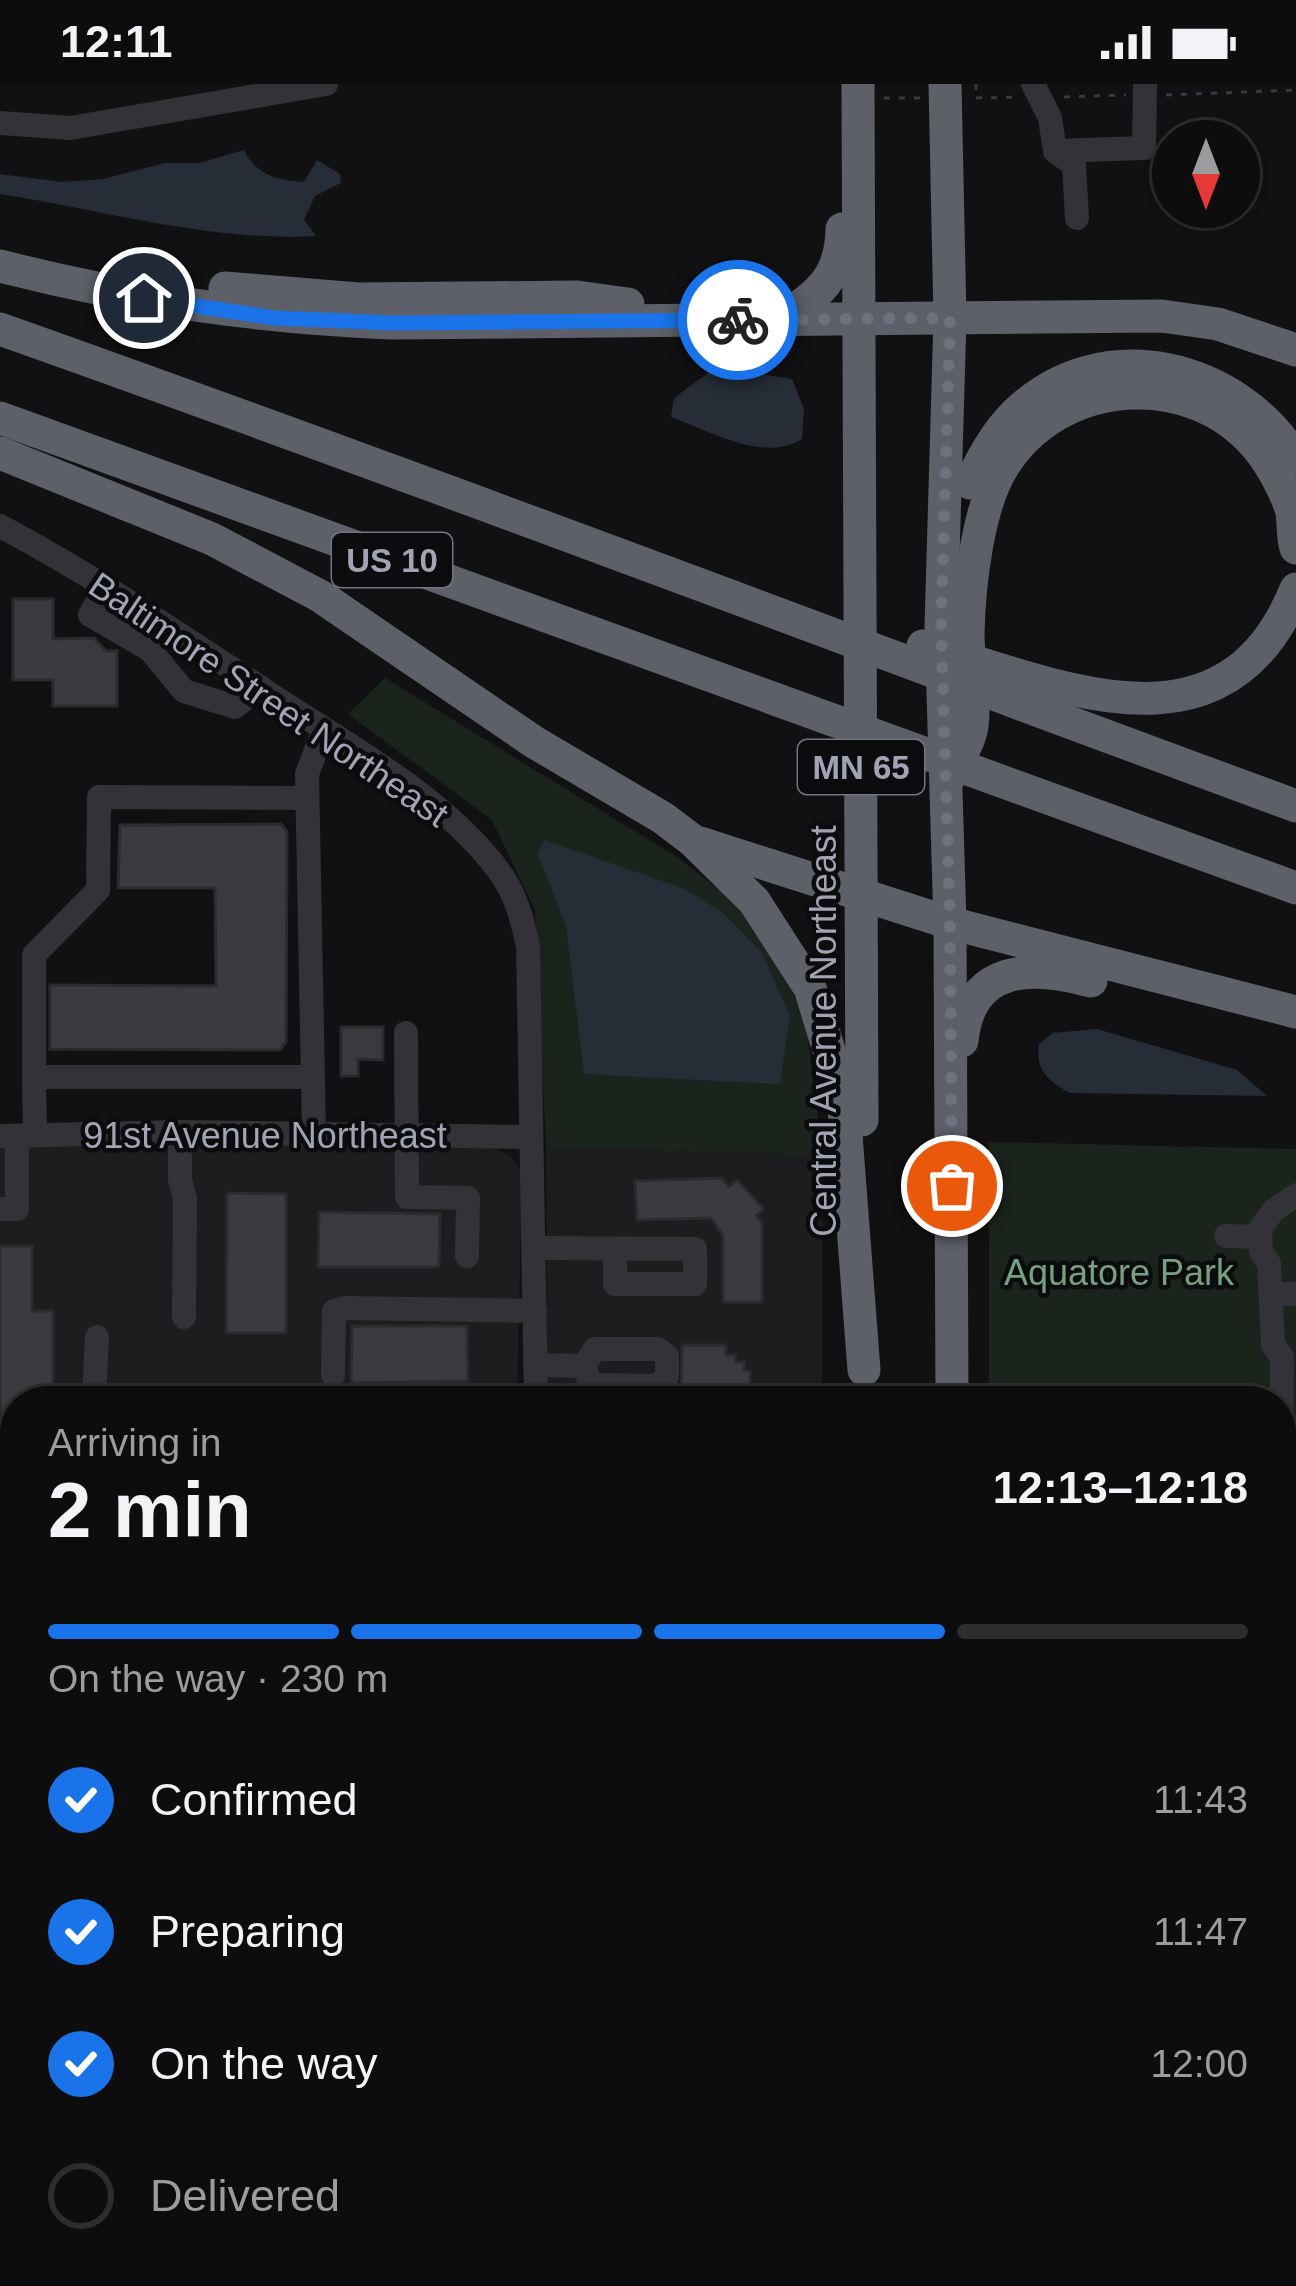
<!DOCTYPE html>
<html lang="en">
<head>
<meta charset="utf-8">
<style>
  body { margin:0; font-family:Arial,sans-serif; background:#161617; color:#f1f3f6; height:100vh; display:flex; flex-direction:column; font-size:45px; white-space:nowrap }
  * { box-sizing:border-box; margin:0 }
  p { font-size:39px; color:#9a9c9e }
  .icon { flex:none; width:66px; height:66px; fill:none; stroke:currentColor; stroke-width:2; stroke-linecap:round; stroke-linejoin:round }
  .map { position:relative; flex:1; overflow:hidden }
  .panel { position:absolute; left:0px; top:1302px; width:1296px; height:900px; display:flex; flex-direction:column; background:#0d0d0e; border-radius:48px 48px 0 0; box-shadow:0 3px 9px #0004,0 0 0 3px #2d2d2e }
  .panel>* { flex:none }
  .needle { width:78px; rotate:180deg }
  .fabs { position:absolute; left:1152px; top:36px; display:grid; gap:24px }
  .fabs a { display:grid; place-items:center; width:108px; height:108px; border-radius:50%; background:#0d0d0e; box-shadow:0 3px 9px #0004,0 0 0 3px #2d2d2e; font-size:60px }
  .pin { position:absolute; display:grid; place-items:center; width:102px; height:102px; color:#fff; margin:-51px; border:6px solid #fff; border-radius:50%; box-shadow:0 3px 12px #0007 }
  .courier { position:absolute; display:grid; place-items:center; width:120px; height:120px; margin:-60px; border:9px solid #1a73e8; border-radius:50%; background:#fff; color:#222; box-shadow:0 3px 15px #0007 }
  .headline em { font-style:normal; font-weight:700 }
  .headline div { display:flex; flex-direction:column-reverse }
  .headline { display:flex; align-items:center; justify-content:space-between; height:204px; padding:0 48px }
  h1 { font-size:78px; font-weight:700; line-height:90px }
  .bar { display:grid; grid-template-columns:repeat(4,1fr); gap:18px 12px; align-content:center; height:144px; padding:0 48px }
  .bar i { height:15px; border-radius:9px; background:#2d2d2e }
  .bar .active { background:#1a73e8 }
  .bar p { grid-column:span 4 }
  ol { padding:0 48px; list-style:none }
  li { display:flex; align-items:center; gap:36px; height:132px }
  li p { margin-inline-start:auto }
  li .icon { padding:12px; border-radius:50%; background:#1a73e8; color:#fff; stroke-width:4 }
  li:last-child { color:#9a9c9e }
  li i { width:66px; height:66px; border:6px solid #2d2d2e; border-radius:50% }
  .status { display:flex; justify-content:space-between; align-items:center; height:84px; padding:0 60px; background:#0d0d0e; direction:ltr }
  .status svg { height:33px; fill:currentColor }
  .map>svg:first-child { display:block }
  .built { fill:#1d1d20 }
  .green { fill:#1b231d }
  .water { fill:#262d37 }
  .building { fill:#3a3b40; stroke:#2b2b2f; stroke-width:3 }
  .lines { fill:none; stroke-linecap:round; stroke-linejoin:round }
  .path { stroke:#38393f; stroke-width:3; stroke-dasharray:6 9; stroke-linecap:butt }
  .minor { stroke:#323238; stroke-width:24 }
  .highway { stroke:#5d5f69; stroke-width:33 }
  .done { stroke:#6f717c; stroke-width:12; stroke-dasharray:0 21.6 }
  .route { stroke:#1a73e8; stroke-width:15 }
  .labels { text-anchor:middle; stroke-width:9; stroke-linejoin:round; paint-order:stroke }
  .shield { fill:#0c0c0e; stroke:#747682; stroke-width:3 }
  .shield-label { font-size:33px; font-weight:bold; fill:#a1a4b4 }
  .street-label { font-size:36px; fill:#a1a4b4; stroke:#0c0c0e }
  .park-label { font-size:36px; fill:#76a17f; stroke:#0c0c0e }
</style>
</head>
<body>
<div class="status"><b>12:11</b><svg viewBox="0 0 49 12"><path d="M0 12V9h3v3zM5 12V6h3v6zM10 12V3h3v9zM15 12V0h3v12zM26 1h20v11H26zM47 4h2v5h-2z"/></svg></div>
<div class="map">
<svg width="1296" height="2202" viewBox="0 0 1296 2202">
  <rect width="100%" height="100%" fill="#111113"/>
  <g class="built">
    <polygon points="0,1052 489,1062 509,1071 522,1087 517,1317 15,1317 15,2124 0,2124"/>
    <polygon points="546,1063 823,1072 822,1317 547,1317"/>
  </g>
  <g class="green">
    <polygon points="385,594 677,773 739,821 782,883 806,940 823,1072 546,1063 535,826 492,736 348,630"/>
    <polygon points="989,1058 1296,1065 1296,1996 1281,1997 1281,1317 989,1317"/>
  </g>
  <g class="water">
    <path d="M244,66C257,92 278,96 304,98L317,76L340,90L341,99L315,112L304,136L316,152C210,158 104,126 0,110V90L62,98L103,95L165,79H199Z"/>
    <path d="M716,283L792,295L804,325L802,355C764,379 710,347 671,333L674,314Z"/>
    <polygon points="544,756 682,804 722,828 762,869 790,932 780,1000 584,990 566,842 538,770"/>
    <path d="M1097,945L1237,986L1267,1012L1070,1009C1048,997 1035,986 1039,960L1053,949Z"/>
  </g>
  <g class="building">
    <polygon points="13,515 53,515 53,555 94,554 106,567 117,567 117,622 53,622 53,596 13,596"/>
    <polygon points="281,740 287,748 286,958 280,966 50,965 50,901 216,902 215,804 118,804 120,741"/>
    <polygon points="341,943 383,943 383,976 358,975 358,992 341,992"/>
    <polygon points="721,1094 729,1103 737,1096 764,1125 756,1132 762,1139 762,1218 723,1218 723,1152 711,1134 637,1136 635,1097"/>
    <polygon points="227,1109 286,1110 286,1249 226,1249"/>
    <polygon points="319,1128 440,1130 439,1183 318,1183"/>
    <polygon points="0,1162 32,1162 32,1227 53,1227 53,1317 15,1317 15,1336 0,1336"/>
    <polygon points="352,1242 467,1242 468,1297 351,1299"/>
    <polygon points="682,1261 726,1261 726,1271 735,1271 735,1278 744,1278 744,1287 750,1287 750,1309 740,1309 730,1317 681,1317"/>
    <rect x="0" y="1384" width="15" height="39"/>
    <rect x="0" y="1519" width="15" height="189"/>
    <rect x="0" y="1745" width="15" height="73"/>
    <rect x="582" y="2187" width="182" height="15"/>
    <rect x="1054" y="2187" width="54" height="15"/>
  </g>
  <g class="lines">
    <g class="path">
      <polyline points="976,0 976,11"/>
      <polyline points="1166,11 1296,6"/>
      <polyline points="1064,13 1126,11"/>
      <polyline points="884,14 922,14"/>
      <polyline points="976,14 1018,13"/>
    </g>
    <g class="minor">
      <polyline points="1033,0 1050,34 1055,67 1074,81 1077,134"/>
      <polyline points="0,39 70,44 326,0"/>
      <polyline points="1055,67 1144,64 1145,0"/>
      <path d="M0,442C95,492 183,553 273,612C348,661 445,714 498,786C516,810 522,834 528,862L536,1317"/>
      <polyline points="105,503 90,531 150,566 156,552"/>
      <polyline points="150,566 184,607 235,623 260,603"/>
      <polyline points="406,949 407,1113 468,1114 467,1172"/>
      <polyline points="34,993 34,871 98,806 99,713 307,714"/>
      <polyline points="180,1048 180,1096 185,1114 184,1233"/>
      <polyline points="314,1050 307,690 324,645"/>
      <polyline points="35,1051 34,993 312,993"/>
      <polyline points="0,1052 180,1048 530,1053"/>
      <polyline points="0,1125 17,1125 17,1053"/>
      <polyline points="1226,1152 1260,1153"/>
      <polyline points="535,1164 695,1165 695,1200 615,1200 615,1165"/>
      <polyline points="1271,1210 1296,1210"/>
      <polyline points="535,1281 584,1282 595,1265 658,1265 667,1272 667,1292 658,1302 591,1301 584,1282"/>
      <polyline points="333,1291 334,1227 345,1224 535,1227"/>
      <polyline points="94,1317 97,1253"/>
      <polyline points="0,1353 15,1353"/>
      <polyline points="1281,1380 1282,1273 1273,1261 1269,1179 1261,1168 1260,1145 1273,1127 1296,1111"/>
      <polyline points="0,1439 15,1444"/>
      <polyline points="1281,1472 1296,1522"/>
      <polyline points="0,1725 15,1725"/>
      <polyline points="0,1875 15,1875"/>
      <polyline points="1281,1988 1296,1988"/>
      <polyline points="1281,2102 1296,2102"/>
      <polyline points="0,2145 15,2145"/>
      <polyline points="41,2187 41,2202"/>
      <polyline points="532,2187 532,2202"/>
      <polyline points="782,2187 782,2202"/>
      <polyline points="81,2202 81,2187"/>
      <polyline points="1148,2202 1148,2187"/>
      <polyline points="1272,2202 1272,2187"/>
    </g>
    <g class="highway">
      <polyline points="858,0 862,1036"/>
      <polyline points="945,0 950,234 941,542 950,839 952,1317"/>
      <path d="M0,182C133,216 255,233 392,239L1162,232L1218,240L1296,266"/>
      <polyline points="225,204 358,215 577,213 628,220"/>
      <path d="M781,235C819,210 841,194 842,145"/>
      <path d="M0,245C434,399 864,563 1296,722"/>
      <polyline points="0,334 1296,804"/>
      <polyline points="0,369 212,455 320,512 534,658 663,734 692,756 754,817 810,904 843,1012 864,1286"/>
      <path d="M970,399C983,373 995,350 1016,329C1102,246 1238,280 1296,376"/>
      <path d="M923,562C1058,600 1224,682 1296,505"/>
      <path d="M950,692C957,677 970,658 972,642C976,612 968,580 968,550C969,501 978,421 1004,381C1060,293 1191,284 1257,363C1271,380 1286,407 1292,428C1294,440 1292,452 1296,464"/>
      <polyline points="700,759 950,839 1296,928"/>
      <path d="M962,957C970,880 1031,881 1091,897"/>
      <polyline points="866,2202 866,2187"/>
      <polyline points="950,2202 950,2187"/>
    </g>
  </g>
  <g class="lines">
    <polyline class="done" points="738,236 950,234 941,542 950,839 952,1102"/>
    <polyline class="route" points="144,214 275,234 392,239 738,236"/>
  </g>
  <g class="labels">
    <g class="shield">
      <rect x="332" y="449" width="120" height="54" rx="9"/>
      <rect x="798" y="656" width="126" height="54" rx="9"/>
    </g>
    <g class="shield-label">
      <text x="392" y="488">US 10</text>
      <text x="861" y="695">MN 65</text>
    </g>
    <g class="street-label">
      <text transform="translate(269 615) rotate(34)" y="13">Baltimore Street Northeast</text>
      <text transform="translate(823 947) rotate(-90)" y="13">Central Avenue Northeast</text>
      <text x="265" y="1064">91st Avenue Northeast</text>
    </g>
    <g class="park-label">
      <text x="1119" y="1201">Aquatore Park</text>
    </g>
  </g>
</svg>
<div class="fabs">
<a><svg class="needle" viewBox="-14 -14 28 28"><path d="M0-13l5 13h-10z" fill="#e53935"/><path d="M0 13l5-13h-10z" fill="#9a9c9e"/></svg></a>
</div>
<div class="pin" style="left:952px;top:1102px;background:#ea580c"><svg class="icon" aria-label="bag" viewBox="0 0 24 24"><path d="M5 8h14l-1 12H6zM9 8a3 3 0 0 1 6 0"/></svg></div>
<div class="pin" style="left:144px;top:214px;background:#1f2937"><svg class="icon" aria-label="home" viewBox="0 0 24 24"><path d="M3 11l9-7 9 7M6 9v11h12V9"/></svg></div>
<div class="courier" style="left:738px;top:236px"><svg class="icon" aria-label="bike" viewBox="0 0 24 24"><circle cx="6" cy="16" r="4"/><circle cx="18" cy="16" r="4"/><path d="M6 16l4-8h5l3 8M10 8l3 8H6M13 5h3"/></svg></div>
<section class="panel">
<div class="headline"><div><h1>2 min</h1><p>Arriving in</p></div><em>12:13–12:18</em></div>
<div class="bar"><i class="active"></i><i class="active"></i><i class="active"></i><i></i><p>On the way · 230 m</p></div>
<ol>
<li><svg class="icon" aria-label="check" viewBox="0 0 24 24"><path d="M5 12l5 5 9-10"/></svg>Confirmed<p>11:43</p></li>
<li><svg class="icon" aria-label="check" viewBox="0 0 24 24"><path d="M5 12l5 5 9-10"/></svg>Preparing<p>11:47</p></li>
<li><svg class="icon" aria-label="check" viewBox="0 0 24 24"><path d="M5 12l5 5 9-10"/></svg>On the way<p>12:00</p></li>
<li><i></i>Delivered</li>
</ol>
</section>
</div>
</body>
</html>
